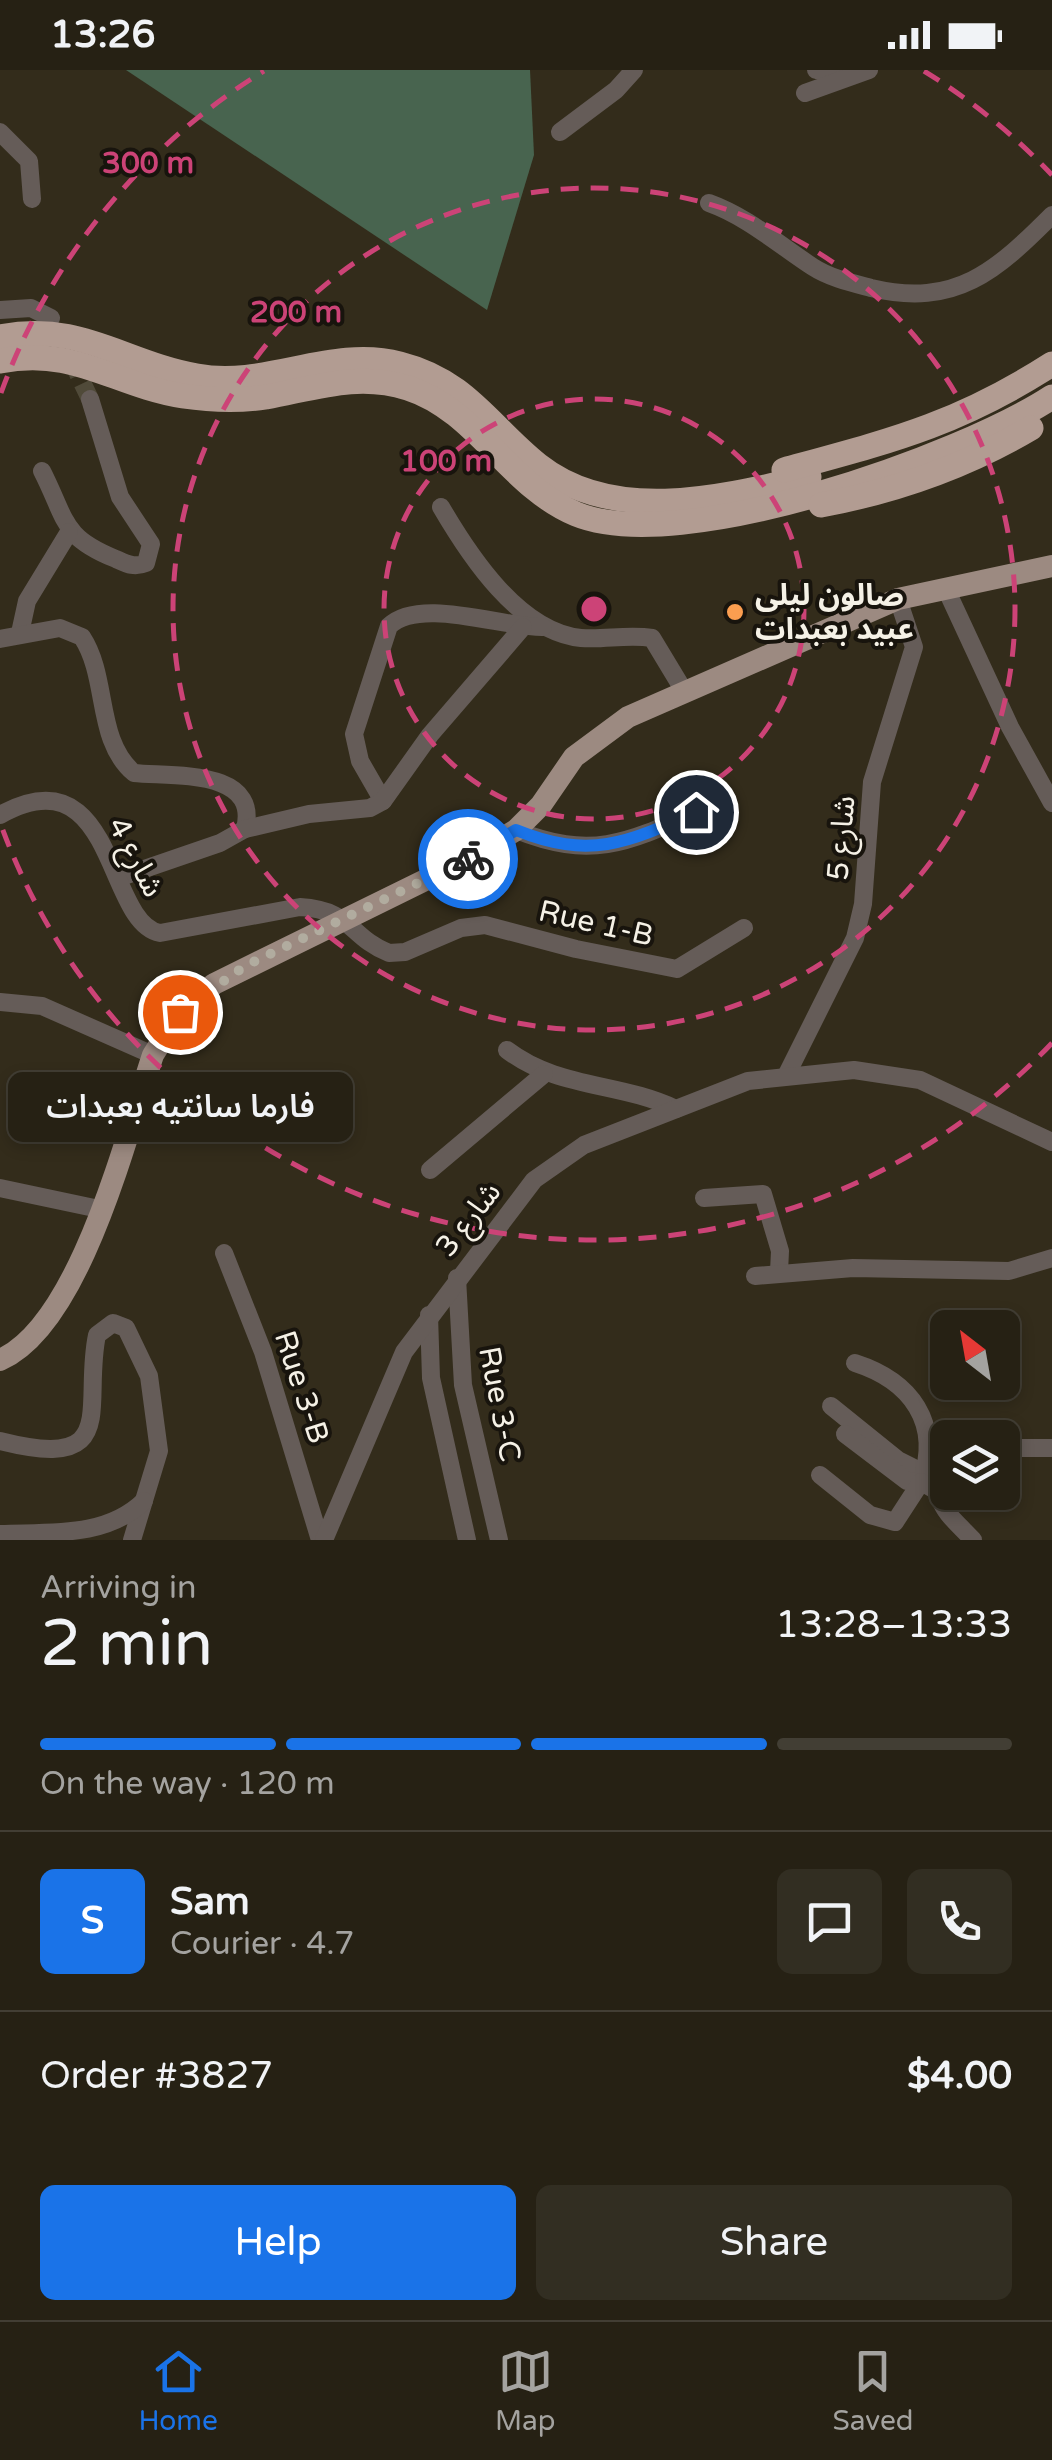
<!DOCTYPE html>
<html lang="en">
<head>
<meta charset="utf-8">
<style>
  body { margin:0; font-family:"Varela Round","Noto Sans Arabic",sans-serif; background:#322e22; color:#f1f3f6; height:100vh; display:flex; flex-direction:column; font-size:38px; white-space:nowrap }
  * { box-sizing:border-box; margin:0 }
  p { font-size:32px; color:#a4a3a0 }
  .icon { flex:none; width:55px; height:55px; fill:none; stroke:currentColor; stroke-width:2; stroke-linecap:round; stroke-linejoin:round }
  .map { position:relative; height:1470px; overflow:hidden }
  .side { display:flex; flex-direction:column; background:#262114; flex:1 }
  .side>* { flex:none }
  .needle { width:65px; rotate:329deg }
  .buttons { position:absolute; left:930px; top:1240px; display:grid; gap:20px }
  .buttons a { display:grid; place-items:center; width:90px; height:90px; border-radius:15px; background:#262114; box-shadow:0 5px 15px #0003,0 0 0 2px #423e34; font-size:50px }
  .pin { position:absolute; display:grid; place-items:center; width:85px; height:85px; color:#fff; margin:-42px; border:5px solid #fff; border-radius:50%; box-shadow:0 2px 10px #0007 }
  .courier { position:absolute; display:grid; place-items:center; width:100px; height:100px; margin:-50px; border:8px solid #1a73e8; border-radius:50%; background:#fff; color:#222; box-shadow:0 2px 12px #0007 }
  .bubble { position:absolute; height:70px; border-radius:15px; background:#262114; box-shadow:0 5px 15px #0003,0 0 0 2px #423e34; font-size:32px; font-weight:600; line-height:70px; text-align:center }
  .overview em { font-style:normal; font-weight:600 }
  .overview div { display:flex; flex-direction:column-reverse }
  .overview { display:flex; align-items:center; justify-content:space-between; height:170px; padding:0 40px }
  h1 { font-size:65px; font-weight:600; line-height:75px }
  .bar { display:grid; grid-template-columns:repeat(4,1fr); gap:15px 10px; align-content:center; height:120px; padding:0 40px }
  .bar i { height:12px; border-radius:8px; background:#423e34 }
  .bar .current { background:#1a73e8 }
  .bar p { grid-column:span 4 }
  .line { display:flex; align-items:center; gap:25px; padding:0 40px; border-top:2px solid #423e34 }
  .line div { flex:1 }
  .round { display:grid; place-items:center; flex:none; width:105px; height:105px; border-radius:15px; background:#322e22 }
  .button { display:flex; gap:20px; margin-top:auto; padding:20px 40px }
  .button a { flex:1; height:115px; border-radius:15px; background:#1a73e8; color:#fff; font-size:40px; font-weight:600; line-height:115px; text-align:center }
  .button a+a { background:#322e22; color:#f1f3f6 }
  .status { display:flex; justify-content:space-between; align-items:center; height:70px; padding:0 50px; background:#262114; direction:ltr }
  .status svg { height:28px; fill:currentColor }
  .tab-bar { display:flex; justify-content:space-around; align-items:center; height:140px; border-top:2px solid #423e34; background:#262114; font-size:28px; color:#a4a3a0 }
  .tab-bar a { display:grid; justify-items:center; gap:5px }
  .tab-bar .current { color:#1a73e8 }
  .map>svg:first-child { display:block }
  .forest { fill:#48644f }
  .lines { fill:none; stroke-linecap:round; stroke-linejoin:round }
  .minor-tunnel { stroke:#504a39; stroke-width:18; stroke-dasharray:18 9; stroke-linecap:butt }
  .minor { stroke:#655c58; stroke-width:18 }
  .major { stroke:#9c8a81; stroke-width:22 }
  .highway { stroke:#b29c92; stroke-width:25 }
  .done { stroke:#b1ac9f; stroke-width:10; stroke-dasharray:0 18 }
  .route { stroke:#1a73e8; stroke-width:12 }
  .ring { fill:none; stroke:#cc4377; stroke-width:5; stroke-dasharray:18 12 }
  .poi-dot { fill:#fb9e50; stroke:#18140d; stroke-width:4 }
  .labels { text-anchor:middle; stroke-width:8; stroke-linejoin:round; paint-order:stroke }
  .poi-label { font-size:30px; font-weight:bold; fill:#f5f1e6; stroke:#18140d; text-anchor:start }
  .street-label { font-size:30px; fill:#f5f1e6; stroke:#18140d }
  .centre { fill:#cc4377; stroke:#18140d; stroke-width:5 }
  .ring-label { font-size:30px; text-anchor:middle; font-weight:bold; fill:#cc4377; stroke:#18140d; stroke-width:8; stroke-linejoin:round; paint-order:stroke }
</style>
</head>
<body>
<div class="status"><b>13:26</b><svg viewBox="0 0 49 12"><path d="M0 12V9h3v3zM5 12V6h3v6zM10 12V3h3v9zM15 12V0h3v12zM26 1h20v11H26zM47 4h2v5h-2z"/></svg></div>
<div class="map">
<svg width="1052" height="1470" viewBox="0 0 1052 1470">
  <rect width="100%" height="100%" fill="#332c1b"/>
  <polygon class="forest" points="126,0 530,0 534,85 487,240"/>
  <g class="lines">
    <polyline class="minor-tunnel" points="71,289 90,329"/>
    <g class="minor">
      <polyline points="816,0 855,2"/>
      <polyline points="805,23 869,0"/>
      <polyline points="0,62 29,91 32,129"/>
      <polyline points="560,62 616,20 634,0"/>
      <path d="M709,133C748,147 779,175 813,197C830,208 852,213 871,218C956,238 996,201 1052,145"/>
      <polyline points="0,240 31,238 51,248"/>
      <path d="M42,401C67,450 61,467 116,489C127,494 134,498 146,493L151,474L120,427L90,329"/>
      <path d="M441,437C469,485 519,562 581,568C604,570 628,564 652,568L684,621"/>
      <polyline points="946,519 1010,657 1052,733"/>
      <polyline points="20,563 27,531 69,462"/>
      <path d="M0,569L60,558L82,567C109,608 95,670 134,703C171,707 260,698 245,759L220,773L121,807"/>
      <path d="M383,731L360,691L354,664L389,556C420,526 504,558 543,557"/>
      <path d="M0,745C116,681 105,853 160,863L300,837C352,840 349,867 389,883L405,882L461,858L485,855L576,879L677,899L744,858"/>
      <polyline points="245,759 309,744 370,738 383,731 430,665 523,557"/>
      <path d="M516,760C591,790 627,773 696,742"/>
      <polyline points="0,932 42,936 153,985"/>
      <path d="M507,980C558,1019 620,1012 676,1039"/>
      <polyline points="787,1004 855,868 863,834 872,712 914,577 898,529"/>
      <polyline points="430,1100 544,1004"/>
      <polyline points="0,1118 99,1139"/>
      <polyline points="704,1128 763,1124 780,1181 779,1202"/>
      <polyline points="224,1183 263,1282 320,1470"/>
      <polyline points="755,1206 853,1198 1009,1201 1052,1188"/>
      <polyline points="457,1208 463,1315 499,1470"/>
      <polyline points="429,1245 431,1308 467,1470"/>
      <polyline points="831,1336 898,1390 924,1403"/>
      <path d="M845,1364L907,1411L921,1412C942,1353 911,1311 855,1293"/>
      <path d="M0,1371C122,1402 82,1337 97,1265L113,1253L126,1258L149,1306L159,1381L132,1470"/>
      <polyline points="1002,1378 1052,1378"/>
      <path d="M948,1390C928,1433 945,1440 973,1470"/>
      <polyline points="820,1405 870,1445 895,1452 921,1412 937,1421"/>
      <path d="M0,1464C50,1462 106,1468 144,1431"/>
      <polyline points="324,1470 404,1282 534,1110 584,1075 748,1011 854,1000 920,1010 1052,1072"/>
    </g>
    <path class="major" d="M0,1290C80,1255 126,1066 153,985L180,942L214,914L468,789L516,760L541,735L574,687L628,647L898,529L1052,496"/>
    <g class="highway">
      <path d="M0,267C80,251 123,293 197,306C266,319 331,276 400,294C467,311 489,356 538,395C614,455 723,427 809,407"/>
      <path d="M0,291C74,276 114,315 183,326C211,330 238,331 266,327C315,318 358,302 408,318C477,340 509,416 576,444C680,487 960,387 1052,327"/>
      <path d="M784,400C890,371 957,355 1052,294"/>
      <path d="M821,435C896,421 965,397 1031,358"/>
    </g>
  </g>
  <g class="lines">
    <polyline class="done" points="180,942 245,896 468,789"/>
    <path class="route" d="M468,789L516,760C590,790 627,773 696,742"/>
  </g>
  <g class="ring">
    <circle cx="594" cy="539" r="210"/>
    <circle cx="594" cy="539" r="421"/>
    <path d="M1052 973A631 631 0 0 1 1 755M1 323A631 631 0 0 1 264 1M924 1A631 631 0 0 1 1052 105"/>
  </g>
  <circle class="poi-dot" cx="735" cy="542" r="10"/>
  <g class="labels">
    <g class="poi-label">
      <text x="755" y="535">صالون ليلى<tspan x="755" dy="34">عبيد بعبدات</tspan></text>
    </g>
    <g class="street-label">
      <text transform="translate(841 768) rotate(-85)" y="10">شارع 5</text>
      <text transform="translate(136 787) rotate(62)" y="10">شارع 4</text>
      <text transform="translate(596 853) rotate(13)" y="10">Rue 1-B</text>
      <text transform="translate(468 1149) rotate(-52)" y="10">شارع 3</text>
      <text transform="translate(302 1317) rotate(72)" y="10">Rue 3-B</text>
      <text transform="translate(500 1334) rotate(79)" y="10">Rue 3-C</text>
    </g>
  </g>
  <circle cx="594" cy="539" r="15" class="centre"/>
  <g class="ring-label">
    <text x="148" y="103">300 m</text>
    <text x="296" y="252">200 m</text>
    <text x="446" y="401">100 m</text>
  </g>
</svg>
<div class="buttons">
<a><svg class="needle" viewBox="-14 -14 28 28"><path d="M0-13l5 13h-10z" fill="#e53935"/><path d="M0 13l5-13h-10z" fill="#a4a3a0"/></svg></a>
<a><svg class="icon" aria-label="layers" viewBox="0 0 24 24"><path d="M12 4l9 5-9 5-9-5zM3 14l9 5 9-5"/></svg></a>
</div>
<div class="pin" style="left:180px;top:942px;background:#ea580c"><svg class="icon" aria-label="bag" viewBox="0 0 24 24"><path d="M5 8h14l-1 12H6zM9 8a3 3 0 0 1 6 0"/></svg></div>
<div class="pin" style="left:696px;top:742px;background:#1f2937"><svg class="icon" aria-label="home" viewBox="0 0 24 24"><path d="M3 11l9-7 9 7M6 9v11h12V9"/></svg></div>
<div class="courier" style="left:468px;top:789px"><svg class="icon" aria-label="bike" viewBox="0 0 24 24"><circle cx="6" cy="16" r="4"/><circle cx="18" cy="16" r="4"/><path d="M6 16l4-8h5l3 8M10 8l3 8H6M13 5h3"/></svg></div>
<div class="bubble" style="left:8px;top:1002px;width:345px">فارما سانتيه بعبدات</div>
</div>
<section class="side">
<div class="overview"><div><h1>2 min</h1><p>Arriving in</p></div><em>13:28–13:33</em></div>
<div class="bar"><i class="current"></i><i class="current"></i><i class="current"></i><i></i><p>On the way · 120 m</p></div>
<div class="line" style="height:180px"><b class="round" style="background:#1a73e8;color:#fff">S</b><div><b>Sam</b><p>Courier · 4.7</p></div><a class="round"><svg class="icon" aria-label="chat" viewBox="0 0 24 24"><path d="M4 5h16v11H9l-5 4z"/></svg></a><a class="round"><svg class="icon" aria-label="phone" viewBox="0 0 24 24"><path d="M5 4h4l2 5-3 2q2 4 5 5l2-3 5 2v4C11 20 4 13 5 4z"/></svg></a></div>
<div class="line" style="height:130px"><div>Order #3827</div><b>$4.00</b></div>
<div class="button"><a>Help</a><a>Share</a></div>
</section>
<nav class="tab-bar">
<a class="current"><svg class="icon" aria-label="home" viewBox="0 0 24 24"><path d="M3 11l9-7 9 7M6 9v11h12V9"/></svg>Home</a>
<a><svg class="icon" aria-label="map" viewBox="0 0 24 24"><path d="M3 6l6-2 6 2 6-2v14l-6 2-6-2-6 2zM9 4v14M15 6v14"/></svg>Map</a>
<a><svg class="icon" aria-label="saved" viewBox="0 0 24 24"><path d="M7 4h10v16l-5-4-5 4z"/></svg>Saved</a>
</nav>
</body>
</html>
